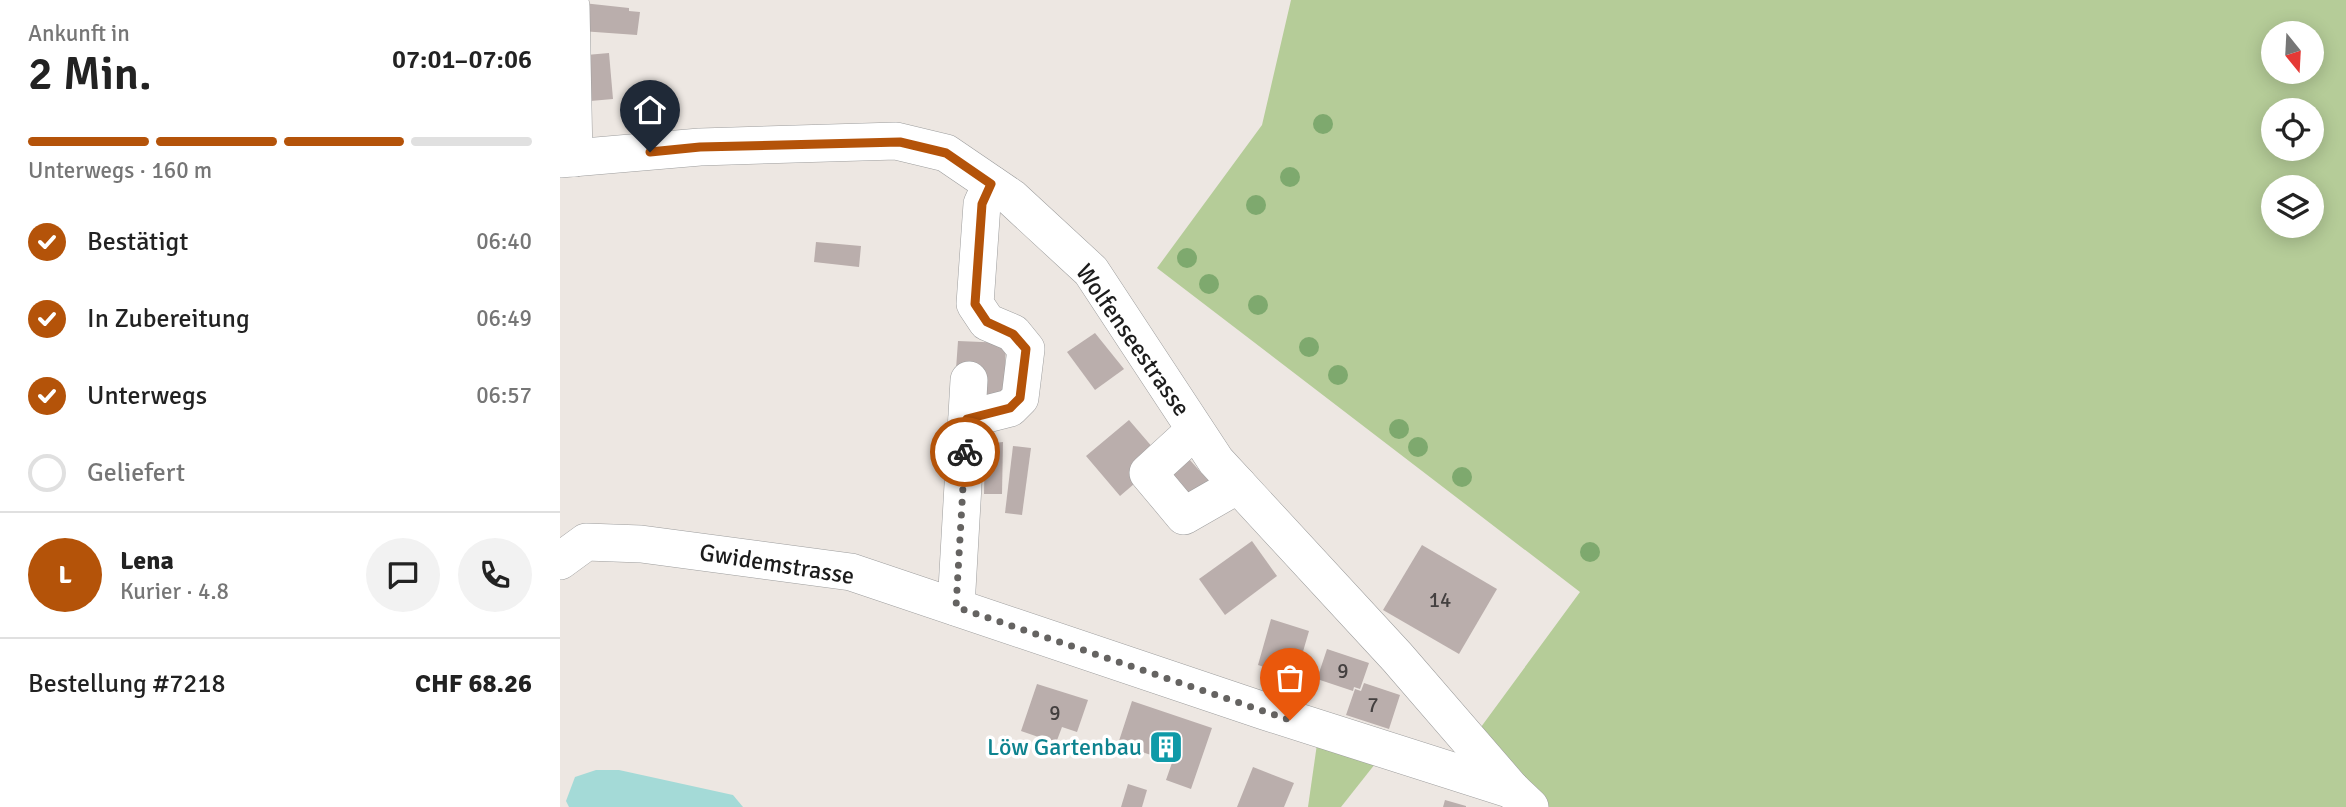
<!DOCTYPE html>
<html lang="de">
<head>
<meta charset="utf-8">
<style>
  body { margin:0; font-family:Signika,sans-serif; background:#f2f2f2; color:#222; height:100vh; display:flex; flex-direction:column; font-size:26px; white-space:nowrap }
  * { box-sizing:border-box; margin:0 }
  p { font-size:23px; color:#767676 }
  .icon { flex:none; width:38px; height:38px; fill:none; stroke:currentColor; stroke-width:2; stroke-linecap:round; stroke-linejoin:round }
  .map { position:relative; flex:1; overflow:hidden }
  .side { display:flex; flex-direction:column; background:#fff; width:560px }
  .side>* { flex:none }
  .needle { width:46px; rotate:162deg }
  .buttons { position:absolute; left:1701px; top:21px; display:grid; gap:14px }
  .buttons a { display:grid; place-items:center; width:63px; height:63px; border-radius:50%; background:#fff; box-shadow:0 4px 18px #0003; font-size:35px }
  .pin { position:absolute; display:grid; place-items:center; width:60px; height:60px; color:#fff; margin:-72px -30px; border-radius:50% 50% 50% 0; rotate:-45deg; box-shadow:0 0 7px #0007 }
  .pin .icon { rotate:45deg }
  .courier { position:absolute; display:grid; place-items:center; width:70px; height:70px; margin:-35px; border:5px solid #b45309; border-radius:50%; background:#fff; color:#222; box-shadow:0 2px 9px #0007 }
  .summary em { font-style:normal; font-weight:600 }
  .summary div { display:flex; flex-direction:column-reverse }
  .summary { display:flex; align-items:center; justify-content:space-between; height:119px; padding:0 28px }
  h1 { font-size:46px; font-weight:600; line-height:52px }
  .bar { display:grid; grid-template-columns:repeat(4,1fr); gap:10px 7px; align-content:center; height:84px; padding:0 28px }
  .bar i { height:9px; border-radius:5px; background:#e0e0e0 }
  .bar .selected { background:#b45309 }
  .bar p { grid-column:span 4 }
  .line { display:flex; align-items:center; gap:18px; padding:0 28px; border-top:2px solid #e0e0e0 }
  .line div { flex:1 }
  .round { display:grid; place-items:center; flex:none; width:74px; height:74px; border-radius:37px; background:#f2f2f2 }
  ol { padding:0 28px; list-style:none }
  li { display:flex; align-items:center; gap:21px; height:77px }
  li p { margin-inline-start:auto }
  li .icon { padding:7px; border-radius:50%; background:#b45309; color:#fff; stroke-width:4 }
  li:last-child { color:#767676 }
  li i { width:38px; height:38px; border:4px solid #e0e0e0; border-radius:50% }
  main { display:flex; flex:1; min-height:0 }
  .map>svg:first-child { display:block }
  .forest { fill:#b5cc98; fill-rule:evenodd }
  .water { fill:#a4dad7 }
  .building { fill:#baaeac }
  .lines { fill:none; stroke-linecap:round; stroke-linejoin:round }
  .minor-casing { stroke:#9d9d9d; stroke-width:38 }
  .minor { stroke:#fff; stroke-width:37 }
  .tree { fill:#7ea96e }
  .done { stroke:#656361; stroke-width:7; stroke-dasharray:0 12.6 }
  .route { stroke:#b45309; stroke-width:9 }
  .labels { text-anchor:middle; stroke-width:7; stroke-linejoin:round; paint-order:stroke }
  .number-label { font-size:21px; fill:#444040 }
  .street-label { font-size:24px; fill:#1c1c1c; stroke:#fff }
  .culture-label { font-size:24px; fill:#0d838f; stroke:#fff; text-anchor:end }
</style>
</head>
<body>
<main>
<section class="side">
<div class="summary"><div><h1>2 Min.</h1><p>Ankunft in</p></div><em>07:01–07:06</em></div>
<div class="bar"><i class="selected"></i><i class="selected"></i><i class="selected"></i><i></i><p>Unterwegs · 160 m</p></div>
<ol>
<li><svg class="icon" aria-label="check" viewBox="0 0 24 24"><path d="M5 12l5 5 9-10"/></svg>Bestätigt<p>06:40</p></li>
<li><svg class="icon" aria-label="check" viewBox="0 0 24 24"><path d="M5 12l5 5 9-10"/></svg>In Zubereitung<p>06:49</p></li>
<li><svg class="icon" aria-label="check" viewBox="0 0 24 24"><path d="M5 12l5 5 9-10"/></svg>Unterwegs<p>06:57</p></li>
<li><i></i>Geliefert</li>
</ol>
<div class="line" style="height:126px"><b class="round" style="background:#b45309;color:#fff">L</b><div><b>Lena</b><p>Kurier · 4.8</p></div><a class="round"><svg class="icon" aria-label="chat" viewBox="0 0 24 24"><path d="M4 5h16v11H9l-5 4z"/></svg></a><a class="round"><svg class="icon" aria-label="phone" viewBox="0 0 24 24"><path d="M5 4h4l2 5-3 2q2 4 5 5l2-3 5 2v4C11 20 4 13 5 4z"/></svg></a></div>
<div class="line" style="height:91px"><div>Bestellung #7218</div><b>CHF 68.26</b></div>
</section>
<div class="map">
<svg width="1786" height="807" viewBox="0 0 1786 807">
  <rect width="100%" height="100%" fill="#ede7e2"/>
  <g class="forest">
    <path d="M731,0H1786V807H970L910,742L1020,592L597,268L702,125ZM1713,33H1752V72H1713ZM1713,110H1752V149H1713ZM1713,187H1752V226H1713Z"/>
    <polygon points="757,744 815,764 781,807 748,807"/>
  </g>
  <polygon class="water" points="36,770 59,770 173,795 183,807 9,807 6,801 15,777"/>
  <g class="building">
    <polygon points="23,3 69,8 69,11 80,12 77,35 21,31"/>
    <polygon points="49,53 53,99 19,102 15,56"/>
    <polygon points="256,242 301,246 299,267 254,262"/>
    <polygon points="535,333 564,369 535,390 507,352"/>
    <polygon points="398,341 446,343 445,369 452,370 451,398 422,397 396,369"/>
    <polygon points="569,420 600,456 571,481 574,484 560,496 526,456"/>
    <polygon points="443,442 442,494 424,494 425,444"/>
    <polygon points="453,446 471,448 462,515 445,513"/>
    <polygon points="620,449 655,488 629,512 594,473"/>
    <polygon points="692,541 717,576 665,615 639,579"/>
    <polygon points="862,545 937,589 899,654 823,610"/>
    <polygon points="711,619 749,631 742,655 737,654 730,675 698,665"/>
    <polygon points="767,649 809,663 800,689 794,687 793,691 757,679"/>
    <polygon points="804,683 840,695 829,729 786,715 795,689 801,691"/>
    <polygon points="477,684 528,700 517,732 502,727 496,743 461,731"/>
    <polygon points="572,701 652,728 631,789 606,780 614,757 592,749 591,755 558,744"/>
    <polygon points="693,767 734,783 724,807 677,807"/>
    <polygon points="568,784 587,790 582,807 561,807"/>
    <polygon points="885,800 906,806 906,807 883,807"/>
  </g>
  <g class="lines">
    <g class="minor-casing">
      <g id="minor">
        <polyline points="0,6 11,6 14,158"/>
        <polyline points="0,159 140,147 336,141 386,153 452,198 531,271 656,461 837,657 952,790 970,807"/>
        <polyline points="407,419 450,408 460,398 466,349 453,333 427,322 415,304 422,204 431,184"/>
        <polyline points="635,430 588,473 624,516 678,485"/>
        <polyline points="0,561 26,542 81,544 291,572 704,711 952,790"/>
        <polyline points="396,607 409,380"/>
      </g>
    </g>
    <use href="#minor" class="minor"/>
  </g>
  <g class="tree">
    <circle cx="763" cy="124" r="10"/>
    <circle cx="730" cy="177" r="10"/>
    <circle cx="696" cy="205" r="10"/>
    <circle cx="627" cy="258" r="10"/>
    <circle cx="649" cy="284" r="10"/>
    <circle cx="698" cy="305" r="10"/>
    <circle cx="749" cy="347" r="10"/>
    <circle cx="778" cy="375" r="10"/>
    <circle cx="839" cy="429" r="10"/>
    <circle cx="858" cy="447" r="10"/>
    <circle cx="902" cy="477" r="10"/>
    <circle cx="1030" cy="552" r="10"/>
  </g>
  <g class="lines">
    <polyline class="done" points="405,452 396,607 730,720"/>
    <polyline class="route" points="90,152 140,147 340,142 386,153 431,184 422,204 415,304 427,322 453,334 466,349 460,398 450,408 407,419 405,452"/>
  </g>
  <defs>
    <g id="building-square" transform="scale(1.75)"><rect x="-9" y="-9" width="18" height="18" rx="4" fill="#0f9aa8" stroke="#fff"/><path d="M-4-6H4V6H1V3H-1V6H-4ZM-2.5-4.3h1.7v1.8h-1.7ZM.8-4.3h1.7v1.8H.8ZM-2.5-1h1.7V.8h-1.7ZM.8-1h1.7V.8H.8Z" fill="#fff"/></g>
  </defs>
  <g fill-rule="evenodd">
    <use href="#building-square" x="606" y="747"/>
  </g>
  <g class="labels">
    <g class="number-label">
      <text x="880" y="607">14</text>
      <text x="783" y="678">9</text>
      <text x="813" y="712">7</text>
      <text x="495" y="720">9</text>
    </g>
    <g class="street-label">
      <text transform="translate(573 340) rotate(55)" y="8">Wolfenseestrasse</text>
      <text transform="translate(217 564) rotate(9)" y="8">Gwidemstrasse</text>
    </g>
    <g class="culture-label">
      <text x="582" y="755">Löw Gartenbau</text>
    </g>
  </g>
</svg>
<div class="buttons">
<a><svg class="needle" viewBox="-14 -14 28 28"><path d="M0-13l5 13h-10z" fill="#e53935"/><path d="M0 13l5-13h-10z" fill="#767676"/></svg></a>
<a><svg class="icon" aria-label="locate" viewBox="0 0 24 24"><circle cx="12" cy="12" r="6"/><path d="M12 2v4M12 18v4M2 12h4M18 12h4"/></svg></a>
<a><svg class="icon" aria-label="layers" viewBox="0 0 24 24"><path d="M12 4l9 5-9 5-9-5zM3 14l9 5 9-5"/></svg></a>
</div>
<div class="pin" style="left:730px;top:720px;background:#ea580c"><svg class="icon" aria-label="bag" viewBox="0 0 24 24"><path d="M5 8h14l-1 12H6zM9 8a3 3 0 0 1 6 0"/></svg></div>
<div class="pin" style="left:90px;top:152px;background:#1f2937"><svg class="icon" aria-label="home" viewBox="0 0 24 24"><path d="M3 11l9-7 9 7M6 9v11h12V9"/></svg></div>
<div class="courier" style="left:405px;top:452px"><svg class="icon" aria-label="bike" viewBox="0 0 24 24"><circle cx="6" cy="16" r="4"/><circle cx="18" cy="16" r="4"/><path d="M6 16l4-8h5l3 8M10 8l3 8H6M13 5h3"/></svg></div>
</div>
</main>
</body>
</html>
